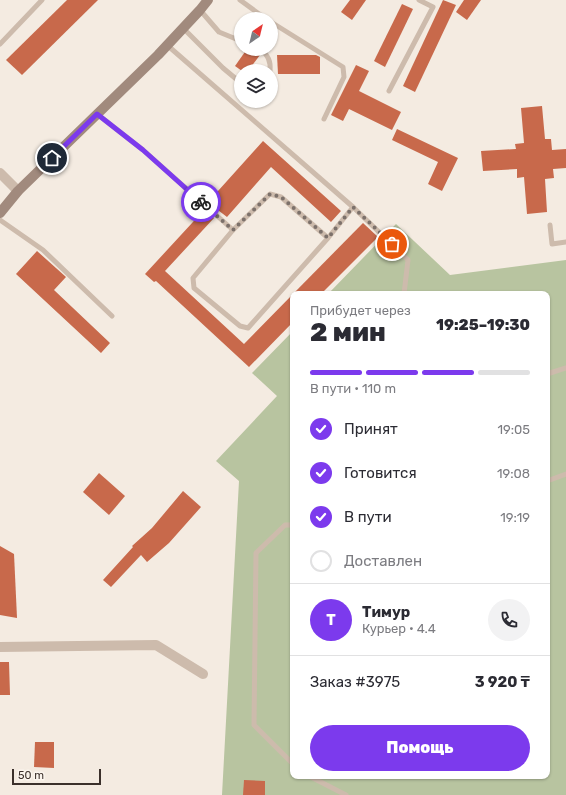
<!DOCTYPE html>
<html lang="ru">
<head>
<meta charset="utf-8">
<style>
  body { margin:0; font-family:Rubik,sans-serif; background:#f2f2f3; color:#2b2b33; height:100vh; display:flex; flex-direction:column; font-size:15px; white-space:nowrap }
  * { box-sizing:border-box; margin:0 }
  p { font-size:13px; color:#7c7c81 }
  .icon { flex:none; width:22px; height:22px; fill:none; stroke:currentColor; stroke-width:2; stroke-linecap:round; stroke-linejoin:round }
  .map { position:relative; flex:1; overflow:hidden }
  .side { position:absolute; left:290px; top:291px; width:260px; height:488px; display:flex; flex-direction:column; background:#fff; border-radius:8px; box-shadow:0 1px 3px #0004 }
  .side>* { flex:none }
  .needle { width:26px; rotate:35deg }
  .buttons { position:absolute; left:234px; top:12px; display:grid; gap:8px }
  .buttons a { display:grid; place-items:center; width:44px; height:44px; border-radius:50%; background:#fff; box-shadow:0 1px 3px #0004; font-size:20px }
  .scale { position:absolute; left:12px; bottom:10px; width:89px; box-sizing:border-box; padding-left:4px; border:2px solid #3b302b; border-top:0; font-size:11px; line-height:14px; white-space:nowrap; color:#3b302b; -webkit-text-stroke:3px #fbf5ee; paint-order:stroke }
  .pin { position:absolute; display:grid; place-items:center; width:34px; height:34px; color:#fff; margin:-17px; border:2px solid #fff; border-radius:50%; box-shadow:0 1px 4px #0007 }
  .courier { position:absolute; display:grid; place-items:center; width:40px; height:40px; margin:-20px; border:3px solid #7c3aed; border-radius:50%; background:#fff; color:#222; box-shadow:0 1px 5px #0007 }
  .overview em { font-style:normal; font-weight:800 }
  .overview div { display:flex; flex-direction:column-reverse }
  .overview { display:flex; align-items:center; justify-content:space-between; height:68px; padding:0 20px }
  h1 { font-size:26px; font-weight:800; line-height:30px }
  .bar { display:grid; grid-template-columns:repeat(4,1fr); gap:6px 4px; align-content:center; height:48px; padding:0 20px }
  .bar i { height:5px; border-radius:3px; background:#e1e1e2 }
  .bar .selected { background:#7c3aed }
  .bar p { grid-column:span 4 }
  .line { display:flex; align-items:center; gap:10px; padding:0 20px; border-top:1px solid #e1e1e2 }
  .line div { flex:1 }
  .round { display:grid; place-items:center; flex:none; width:42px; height:42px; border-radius:21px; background:#f2f2f3 }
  ol { padding:0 20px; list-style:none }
  li { display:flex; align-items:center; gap:12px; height:44px }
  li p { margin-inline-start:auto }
  li .icon { padding:4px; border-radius:50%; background:#7c3aed; color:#fff; stroke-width:4 }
  li:last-child { color:#7c7c81 }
  li i { width:22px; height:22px; border:2px solid #e1e1e2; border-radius:50% }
  .action { display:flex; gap:8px; margin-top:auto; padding:8px 20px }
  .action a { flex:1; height:46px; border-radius:24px; background:#7c3aed; color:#fff; font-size:16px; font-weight:800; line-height:46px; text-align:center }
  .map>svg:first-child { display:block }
  .green { fill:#b8c4a0 }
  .building { fill:#c8694b }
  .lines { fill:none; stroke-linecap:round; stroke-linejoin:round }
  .lane { stroke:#cdbbac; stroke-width:5 }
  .street { stroke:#cdbbac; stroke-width:10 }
  .secondary { stroke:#a18a7d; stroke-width:10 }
  .done { stroke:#7c716b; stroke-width:4; stroke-dasharray:0 7.2 }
  .route { stroke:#7c3aed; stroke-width:5 }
</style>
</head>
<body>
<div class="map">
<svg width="566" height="795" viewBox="0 0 566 795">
  <rect width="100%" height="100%" fill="#f4ebe1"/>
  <polygon class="green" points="396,224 450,275 566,260 566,795 222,795 239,481 216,461 277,396 252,373 293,331 293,776 547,776 547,294 328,294"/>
  <g class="building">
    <polygon points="67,0 98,0 22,75 6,60"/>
    <polygon points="350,0 366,0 352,20 341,12"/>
    <polygon points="443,0 456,5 415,92 403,86"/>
    <polygon points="464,0 481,0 467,20 456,12"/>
    <polygon points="402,4 413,9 385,67 374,61"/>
    <polygon points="247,49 251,49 260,55 248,71 242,71 235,66"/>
    <polygon points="277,55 316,55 320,57 320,74 278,74"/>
    <polygon points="356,65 369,71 359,91 401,112 392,130 349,109 343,121 331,115"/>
    <polygon points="542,106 545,139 551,139 552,150 566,149 566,168 553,169 554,178 545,179 547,212 527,214 524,177 517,178 517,169 483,171 481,151 516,149 515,144 524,143 521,108"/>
    <polygon points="397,129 458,158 442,191 428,184 438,162 392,140"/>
    <polygon points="263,141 341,211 331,222 271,167 227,217 210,204 209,201"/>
    <polygon points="204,210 214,218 165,271 244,344 293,294 293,322 249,367 156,281 154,282 145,274"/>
    <polygon points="363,223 378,237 321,294 293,294"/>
    <polygon points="37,251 66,277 54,290 110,343 101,353 16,274"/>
    <polygon points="99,473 125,496 109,515 83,492"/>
    <polygon points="183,491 201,507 169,543 147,562 141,555 111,587 103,580 133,547 132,546 152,528"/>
    <polygon points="0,546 14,554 17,618 0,615"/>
    <polygon points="0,662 9,662 10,695 0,695"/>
    <polygon points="35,742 54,742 54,768 34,767"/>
    <polygon points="244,780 265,781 265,795 243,795"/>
  </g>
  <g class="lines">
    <g class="lane">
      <polyline points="240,0 266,19"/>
      <polyline points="200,10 219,32 241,41"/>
      <polyline points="271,22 343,67 344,77 324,119"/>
      <polyline points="183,28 223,68 241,83"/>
      <polyline points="0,44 42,0"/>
      <polyline points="167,45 353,207 328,238 248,328 240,326 194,288 193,278 233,230 270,194 281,197 328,238"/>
      <path d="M261,49C268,56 271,61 270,71"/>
      <polyline points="389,91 433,7 419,0"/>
      <polyline points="97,114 143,150 233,230"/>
      <polyline points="353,207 408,260 404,294"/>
      <polyline points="0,220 43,250 112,316"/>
      <polyline points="550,225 552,244 566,242"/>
      <polyline points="547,374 566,368"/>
      <polyline points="547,481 566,474"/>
      <polyline points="293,525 285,525 256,553 254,725 293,764"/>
      <polyline points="309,776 346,795"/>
    </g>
    <g class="street">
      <polyline points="0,173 18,191"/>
      <polyline points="0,647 156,645 203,674"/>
    </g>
    <polyline class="secondary" points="0,213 18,191 158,55 200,10 208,0"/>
  </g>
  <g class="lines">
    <polyline class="done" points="201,202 233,230 270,194 281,197 328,238 353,207 392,244"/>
    <polyline class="route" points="52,158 97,114 143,150 201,202"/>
  </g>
</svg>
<div class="buttons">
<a><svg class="needle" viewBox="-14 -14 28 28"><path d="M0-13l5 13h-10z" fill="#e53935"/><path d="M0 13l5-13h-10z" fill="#7c7c81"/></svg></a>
<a><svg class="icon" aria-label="layers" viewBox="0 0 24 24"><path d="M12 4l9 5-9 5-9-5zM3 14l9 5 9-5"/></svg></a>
</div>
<div class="scale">50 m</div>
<div class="pin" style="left:392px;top:244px;background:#ea580c"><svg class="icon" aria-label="bag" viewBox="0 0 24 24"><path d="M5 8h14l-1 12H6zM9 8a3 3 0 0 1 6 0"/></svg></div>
<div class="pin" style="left:52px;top:158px;background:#1f2937"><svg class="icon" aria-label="home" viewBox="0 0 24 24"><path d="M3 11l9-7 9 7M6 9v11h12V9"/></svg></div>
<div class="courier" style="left:201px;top:202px"><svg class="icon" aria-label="bike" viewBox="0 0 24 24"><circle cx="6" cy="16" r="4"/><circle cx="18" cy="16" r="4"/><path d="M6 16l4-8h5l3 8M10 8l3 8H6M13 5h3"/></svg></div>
<section class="side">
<div class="overview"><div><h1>2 мин</h1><p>Прибудет через</p></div><em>19:25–19:30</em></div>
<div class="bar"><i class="selected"></i><i class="selected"></i><i class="selected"></i><i></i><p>В пути · 110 m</p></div>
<ol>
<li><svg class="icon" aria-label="check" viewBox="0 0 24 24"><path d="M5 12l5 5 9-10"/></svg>Принят<p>19:05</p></li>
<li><svg class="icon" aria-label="check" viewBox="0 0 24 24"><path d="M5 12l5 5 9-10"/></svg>Готовится<p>19:08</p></li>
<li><svg class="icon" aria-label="check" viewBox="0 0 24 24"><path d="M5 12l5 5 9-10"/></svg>В пути<p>19:19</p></li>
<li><i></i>Доставлен</li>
</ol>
<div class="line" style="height:72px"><b class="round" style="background:#7c3aed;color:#fff">Т</b><div><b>Тимур</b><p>Курьер · 4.4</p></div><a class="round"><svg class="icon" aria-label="phone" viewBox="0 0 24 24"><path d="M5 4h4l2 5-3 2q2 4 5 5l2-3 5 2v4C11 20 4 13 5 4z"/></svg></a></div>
<div class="line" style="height:52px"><div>Заказ #3975</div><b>3 920 ₸</b></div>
<div class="action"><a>Помощь</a></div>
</section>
</div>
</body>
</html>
